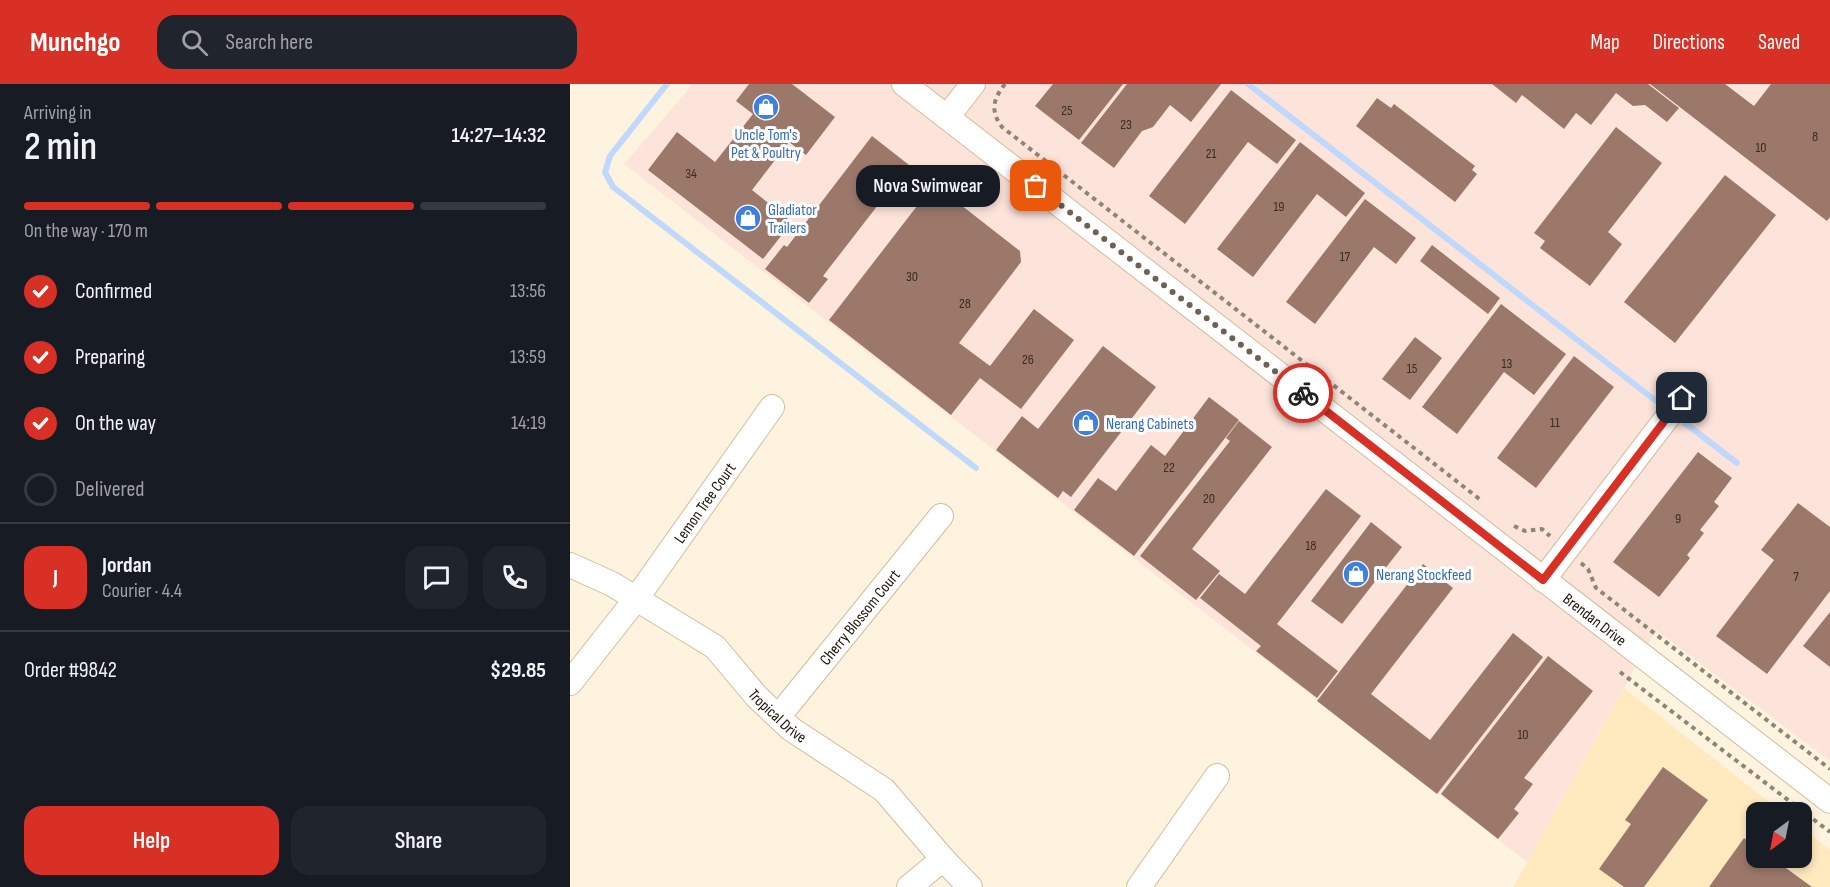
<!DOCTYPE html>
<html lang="en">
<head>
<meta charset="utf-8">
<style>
  body { margin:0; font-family:"Sofia Sans Condensed",sans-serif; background:#20242c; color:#f1f3f6; height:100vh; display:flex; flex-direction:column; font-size:22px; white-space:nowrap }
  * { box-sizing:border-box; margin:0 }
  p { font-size:20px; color:#9ea1a6 }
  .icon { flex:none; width:33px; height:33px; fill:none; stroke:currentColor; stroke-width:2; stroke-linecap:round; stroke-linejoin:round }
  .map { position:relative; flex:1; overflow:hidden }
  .drawer { display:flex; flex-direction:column; background:#171b24; width:570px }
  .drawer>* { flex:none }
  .needle { width:39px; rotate:212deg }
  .tools { position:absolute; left:1176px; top:718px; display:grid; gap:12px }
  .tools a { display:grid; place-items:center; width:66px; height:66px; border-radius:12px; background:#171b24; box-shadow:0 3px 9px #0003; font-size:30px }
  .pin { position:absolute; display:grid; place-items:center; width:51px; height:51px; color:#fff; margin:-26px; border-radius:12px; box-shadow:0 3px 9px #0006 }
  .courier { position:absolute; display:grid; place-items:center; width:60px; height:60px; margin:-30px; border:4px solid #d93025; border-radius:50%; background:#fff; color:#222; box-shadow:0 2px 8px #0007 }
  .bubble { position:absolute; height:42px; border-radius:18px; background:#171b24; box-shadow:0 3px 9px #0003; font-size:20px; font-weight:600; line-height:42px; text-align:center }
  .overview em { font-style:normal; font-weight:600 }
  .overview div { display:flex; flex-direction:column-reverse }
  .overview { display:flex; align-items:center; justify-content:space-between; height:102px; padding:0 24px }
  h1 { font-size:39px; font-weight:600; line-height:45px }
  .bar { display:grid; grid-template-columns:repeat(4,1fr); gap:9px 6px; align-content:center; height:72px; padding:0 24px }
  .bar i { height:8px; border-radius:4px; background:#363941 }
  .bar .active { background:#d93025 }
  .bar p { grid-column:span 4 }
  .line { display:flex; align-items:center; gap:15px; padding:0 24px; border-top:2px solid #363941 }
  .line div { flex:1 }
  .round { display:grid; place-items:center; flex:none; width:63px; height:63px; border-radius:18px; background:#20242c }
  ol { padding:0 24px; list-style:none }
  li { display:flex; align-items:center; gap:18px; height:66px }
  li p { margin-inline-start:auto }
  li .icon { padding:6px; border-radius:50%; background:#d93025; color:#fff; stroke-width:4 }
  li:last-child { color:#9ea1a6 }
  li i { width:33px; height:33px; border:3px solid #363941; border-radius:50% }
  .cta { display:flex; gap:12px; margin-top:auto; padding:12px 24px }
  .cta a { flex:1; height:69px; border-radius:18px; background:#d93025; color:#fff; font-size:24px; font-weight:600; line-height:69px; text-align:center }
  .cta a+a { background:#20242c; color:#f1f3f6 }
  header { display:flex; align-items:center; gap:36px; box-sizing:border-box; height:84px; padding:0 30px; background:#d93025; color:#fff }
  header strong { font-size:28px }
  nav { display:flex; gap:33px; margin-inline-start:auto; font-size:21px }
  .search { width:420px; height:54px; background:#20242c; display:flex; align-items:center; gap:15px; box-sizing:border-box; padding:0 21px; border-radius:18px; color:#9ea1a6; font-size:22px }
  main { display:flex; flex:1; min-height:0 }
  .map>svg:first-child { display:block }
  .built { fill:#ffe9bf }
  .industrial { fill:#fde4db }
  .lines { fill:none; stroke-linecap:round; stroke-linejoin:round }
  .stream { stroke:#c0d8fb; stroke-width:6 }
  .building { fill:#9c786b }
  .minor-casing { stroke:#cfbe9c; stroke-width:26 }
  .path { stroke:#8e8675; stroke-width:4; stroke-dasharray:4.5 4.5; stroke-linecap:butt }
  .minor { stroke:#fff; stroke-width:24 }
  .done { stroke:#6a6253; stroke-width:6; stroke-dasharray:0 10.8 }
  .route { stroke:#d93025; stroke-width:8 }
  .labels { text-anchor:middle; stroke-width:6; stroke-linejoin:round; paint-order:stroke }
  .number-label { font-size:14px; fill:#3a2d21 }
  .shop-label { font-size:16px; fill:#366cbe; stroke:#fff; text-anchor:start }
  .street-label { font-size:16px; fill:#1a1408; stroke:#fff }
</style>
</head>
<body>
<header>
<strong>Munchgo</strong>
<div class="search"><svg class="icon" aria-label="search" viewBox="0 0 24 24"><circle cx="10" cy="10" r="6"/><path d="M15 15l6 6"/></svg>Search here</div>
<nav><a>Map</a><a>Directions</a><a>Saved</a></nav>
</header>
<main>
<section class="drawer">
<div class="overview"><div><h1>2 min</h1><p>Arriving in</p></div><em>14:27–14:32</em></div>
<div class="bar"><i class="active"></i><i class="active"></i><i class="active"></i><i></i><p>On the way · 170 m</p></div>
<ol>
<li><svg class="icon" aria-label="check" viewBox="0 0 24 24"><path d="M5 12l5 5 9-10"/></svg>Confirmed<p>13:56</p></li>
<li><svg class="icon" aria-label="check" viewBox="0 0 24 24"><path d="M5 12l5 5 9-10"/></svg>Preparing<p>13:59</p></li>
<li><svg class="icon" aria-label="check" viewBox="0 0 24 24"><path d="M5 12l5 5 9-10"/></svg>On the way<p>14:19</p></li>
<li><i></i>Delivered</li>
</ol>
<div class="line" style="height:108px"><b class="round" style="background:#d93025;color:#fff">J</b><div><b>Jordan</b><p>Courier · 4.4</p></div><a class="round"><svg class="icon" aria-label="chat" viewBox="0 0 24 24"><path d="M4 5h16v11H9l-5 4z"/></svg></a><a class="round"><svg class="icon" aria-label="phone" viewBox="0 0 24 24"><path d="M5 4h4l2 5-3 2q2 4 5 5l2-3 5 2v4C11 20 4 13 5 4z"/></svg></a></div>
<div class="line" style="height:78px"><div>Order #9842</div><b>$29.85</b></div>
<div class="cta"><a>Help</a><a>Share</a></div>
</section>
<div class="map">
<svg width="1260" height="803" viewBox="0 0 1260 803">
  <rect width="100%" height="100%" fill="#fef3de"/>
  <polygon class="built" points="1054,604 1213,729 1186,729 1186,774 1232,774 1232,743 1260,766 1260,803 943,803"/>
  <polygon class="industrial" points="123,0 1260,0 1260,677 1086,546 957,778 54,80"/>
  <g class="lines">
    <g class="stream">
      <polyline points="97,0 40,72 35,88 43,103 406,384"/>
      <polyline points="678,0 1086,317"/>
      <polyline points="1115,339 1167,379"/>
    </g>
  </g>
  <g class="building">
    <polygon points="179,0 222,0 265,33 236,71 219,58 182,106 222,138 193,175 78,86 107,48 145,78 183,30 166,17"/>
    <polygon points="483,0 553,0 509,56 465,22"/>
    <polygon points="557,0 651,0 621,38 600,21 583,43 572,47 544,84 511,59"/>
    <polygon points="922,0 1078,0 1109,24 1097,38 1075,21 1063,22 1046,9 1021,41 1006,29 994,45 952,11 946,19"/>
    <polygon points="1080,0 1155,0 1184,22 1201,0 1260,0 1260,133 1257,137"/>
    <polygon points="661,6 726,56 707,80 678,58 615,140 579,112"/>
    <polygon points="807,14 821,24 824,20 905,82 902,86 907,90 885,118 786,42"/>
    <polygon points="1046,43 1092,79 1038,148 1052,160 1020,202 970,164 975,157 964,149"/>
    <polygon points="302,52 339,81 253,192 258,195 239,219 195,185 214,161 217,163"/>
    <polygon points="730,58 795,109 776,133 747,110 683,193 647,165"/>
    <polygon points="1155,91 1206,131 1105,259 1054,218"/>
    <polygon points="364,100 450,167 451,178 389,259 420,282 464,225 504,256 451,325 410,294 381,331 259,236"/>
    <polygon points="795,115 846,154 826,180 804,163 745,240 716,218"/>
    <polygon points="862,161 930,214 918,230 850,177"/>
    <polygon points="931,220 996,270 964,311 934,288 887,350 852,323"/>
    <polygon points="845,253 872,274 840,316 812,295"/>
    <polygon points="533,262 586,303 501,413 493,407 488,414 426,366 452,332 468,345"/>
    <polygon points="1004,272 1044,303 966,404 927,374"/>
    <polygon points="639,313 669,336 564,472 504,426 528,394 546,407 581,361 595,372"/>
    <polygon points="669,337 702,363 622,465 650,487 626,516 570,472 660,357 656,354"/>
    <polygon points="1128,368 1162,394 1144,418 1149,422 1130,446 1134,449 1117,471 1120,474 1089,513 1043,478"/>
    <polygon points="756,405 791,432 707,540 768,587 747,614 686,567 691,562 630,514 649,490 675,510"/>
    <polygon points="1228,419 1260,443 1260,507 1197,590 1146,552 1204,476 1191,466"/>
    <polygon points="801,438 832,463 772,540 741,517"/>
    <polygon points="853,480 883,504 801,610 860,656 943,549 973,573 867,710 747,617"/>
    <polygon points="1260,528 1260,583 1233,562"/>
    <polygon points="978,572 1023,607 954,694 963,700 944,725 949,729 928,755 871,710"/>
    <polygon points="1093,683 1138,716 1074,803 1054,803 1029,785 1061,740 1055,736"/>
    <polygon points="1174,754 1186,763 1186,774 1202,774 1242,803 1139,803"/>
  </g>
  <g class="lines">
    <g class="minor-casing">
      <g id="minor">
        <path id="s1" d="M334,0L1260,717"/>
        <polyline points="377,33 403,0"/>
        <path id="s2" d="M0,481L42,500L145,563L187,613L221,645L314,706L373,775L400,803"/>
        <polyline points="973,496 1112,314"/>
        <path id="s3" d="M0,599L66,515L202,323"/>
        <path id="s4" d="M208,633L371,432"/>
        <polyline points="339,803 373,775"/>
        <polyline points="569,803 647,692"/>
      </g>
    </g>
    <g class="path">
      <path d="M435,0C423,15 420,27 432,43L912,417"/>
      <polyline points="944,442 955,447 972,445 980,452"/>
      <polyline points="1011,479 1018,485 1026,504 1260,685"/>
      <polyline points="1050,588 1260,748"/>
    </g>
    <use href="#minor" class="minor"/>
  </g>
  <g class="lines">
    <polyline class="done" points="466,102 733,309"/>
    <polyline class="route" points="733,309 973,496 1112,314"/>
  </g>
  <defs>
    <g id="shop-disc" transform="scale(1.35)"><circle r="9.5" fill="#3f7fe0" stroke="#fff"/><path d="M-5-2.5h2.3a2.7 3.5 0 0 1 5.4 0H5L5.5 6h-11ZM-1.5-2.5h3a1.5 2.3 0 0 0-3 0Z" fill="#fff"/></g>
  </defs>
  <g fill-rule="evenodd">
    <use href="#shop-disc" x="196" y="23"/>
    <use href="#shop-disc" x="178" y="134"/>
    <use href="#shop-disc" x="516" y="339"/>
    <use href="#shop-disc" x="786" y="490"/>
  </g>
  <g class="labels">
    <g class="number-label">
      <text x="497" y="31">25</text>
      <text x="556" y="45">23</text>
      <text x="1245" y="57">8</text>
      <text x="1191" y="68">10</text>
      <text x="641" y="74">21</text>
      <text x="121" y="94">34</text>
      <text x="709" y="127">19</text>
      <text x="775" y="177">17</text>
      <text x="342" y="197">30</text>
      <text x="395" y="224">28</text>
      <text x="458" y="280">26</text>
      <text x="937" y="284">13</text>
      <text x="842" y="289">15</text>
      <text x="985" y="343">11</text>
      <text x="599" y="388">22</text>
      <text x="639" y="419">20</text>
      <text x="1108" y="439">9</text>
      <text x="741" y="466">18</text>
      <text x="1226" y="497">7</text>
      <text x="953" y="655">10</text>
    </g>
    <g class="shop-label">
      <text x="196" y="56" text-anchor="middle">Uncle Tom's<tspan x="196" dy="18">Pet &amp; Poultry</tspan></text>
      <text x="198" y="131">Gladiator<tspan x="198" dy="18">Trailers</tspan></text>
      <text x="536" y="345">Nerang Cabinets</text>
      <text x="806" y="496">Nerang Stockfeed</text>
    </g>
    <g class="street-label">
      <text dy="6" stroke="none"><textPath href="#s3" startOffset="225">Lemon Tree Court</textPath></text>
      <text dy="6" stroke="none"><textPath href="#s4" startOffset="129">Cherry Blossom Court</textPath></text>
      <text dy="6" stroke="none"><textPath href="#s1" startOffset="874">Brendan Drive</textPath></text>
      <text dy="6" stroke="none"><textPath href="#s2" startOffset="260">Tropical Drive</textPath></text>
    </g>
  </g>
</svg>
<div class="tools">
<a><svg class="needle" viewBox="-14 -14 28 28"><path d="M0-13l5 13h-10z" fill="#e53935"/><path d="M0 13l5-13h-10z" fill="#9ea1a6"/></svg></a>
</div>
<div class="pin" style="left:466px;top:102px;background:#ea580c"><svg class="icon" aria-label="bag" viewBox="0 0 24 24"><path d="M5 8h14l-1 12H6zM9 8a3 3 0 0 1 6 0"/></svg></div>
<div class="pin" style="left:1112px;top:314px;background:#1f2937"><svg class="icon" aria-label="home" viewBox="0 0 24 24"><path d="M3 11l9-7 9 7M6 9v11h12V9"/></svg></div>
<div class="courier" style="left:733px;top:309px"><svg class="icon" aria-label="bike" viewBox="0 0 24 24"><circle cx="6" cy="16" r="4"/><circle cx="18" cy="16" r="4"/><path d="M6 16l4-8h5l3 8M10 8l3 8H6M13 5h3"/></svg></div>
<div class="bubble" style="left:286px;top:81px;width:144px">Nova Swimwear</div>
</div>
</main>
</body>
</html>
